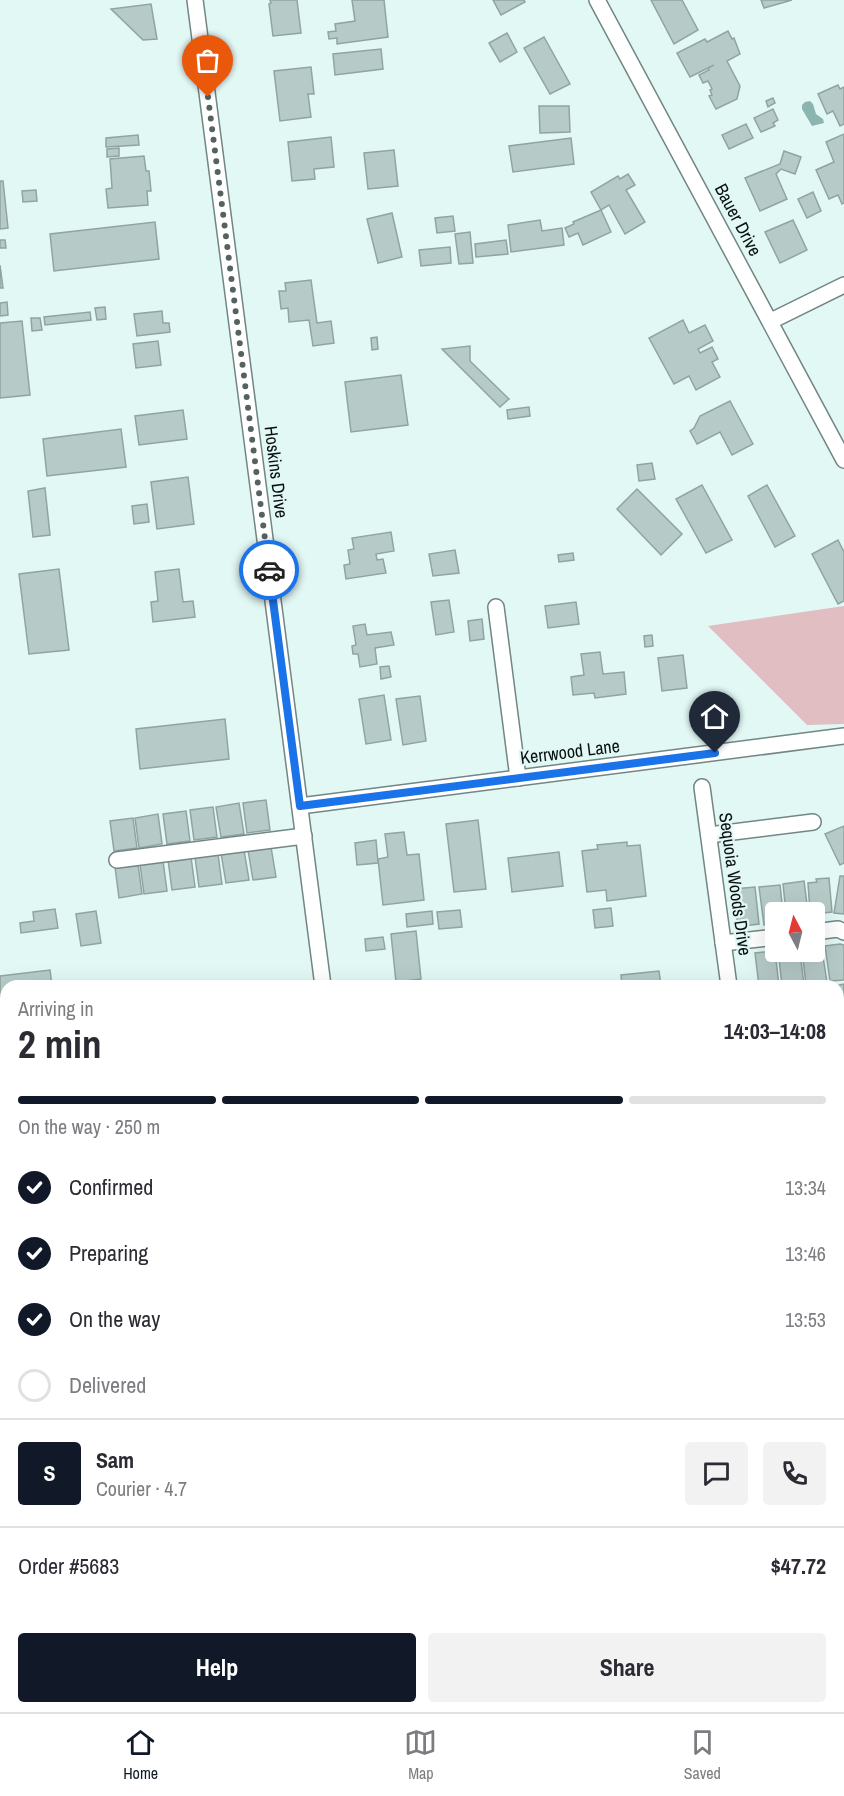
<!DOCTYPE html>
<html lang="en">
<head>
<meta charset="utf-8">
<style>
  body { margin:0; font-family:"Archivo Narrow",sans-serif; background:#f2f2f3; color:#2b2b33; height:100vh; display:flex; flex-direction:column; font-size:22px; white-space:nowrap }
  * { box-sizing:border-box; margin:0 }
  p { font-size:20px; color:#7c7c81 }
  .icon { flex:none; width:33px; height:33px; fill:none; stroke:currentColor; stroke-width:2; stroke-linecap:round; stroke-linejoin:round }
  .map { position:relative; flex:1; overflow:hidden }
  .sheet { position:absolute; left:0px; top:980px; width:844px; height:734px; display:flex; flex-direction:column; background:#fff; border-radius:18px 18px 0 0; box-shadow:0 6px 24px #0002 }
  .sheet>* { flex:none }
  .needle { width:39px; rotate:353deg }
  .tools { position:absolute; left:765px; top:902px; display:grid; gap:12px }
  .tools a { display:grid; place-items:center; width:60px; height:60px; border-radius:6px; background:#fff; box-shadow:0 6px 24px #0002; font-size:30px }
  .pin { position:absolute; display:grid; place-items:center; width:51px; height:51px; color:#fff; margin:-62px -26px; border-radius:50% 50% 50% 0; rotate:-45deg; box-shadow:0 0 6px #0007 }
  .pin .icon { rotate:45deg }
  .courier { position:absolute; display:grid; place-items:center; width:60px; height:60px; margin:-30px; border:4px solid #1a73e8; border-radius:50%; background:#fff; color:#222; box-shadow:0 2px 8px #0007 }
  .head em { font-style:normal; font-weight:700 }
  .head div { display:flex; flex-direction:column-reverse }
  .head { display:flex; align-items:center; justify-content:space-between; height:102px; padding:0 18px }
  h1 { font-size:39px; font-weight:700; line-height:45px }
  .bar { display:grid; grid-template-columns:repeat(4,1fr); gap:9px 6px; align-content:center; height:72px; padding:0 18px }
  .bar i { height:8px; border-radius:4px; background:#e1e1e2 }
  .bar .current { background:#111827 }
  .bar p { grid-column:span 4 }
  .line { display:flex; align-items:center; gap:15px; padding:0 18px; border-top:2px solid #e1e1e2 }
  .line div { flex:1 }
  .round { display:grid; place-items:center; flex:none; width:63px; height:63px; border-radius:6px; background:#f2f2f3 }
  ol { padding:0 18px; list-style:none }
  li { display:flex; align-items:center; gap:18px; height:66px }
  li p { margin-inline-start:auto }
  li .icon { padding:6px; border-radius:50%; background:#111827; color:#fff; stroke-width:4 }
  li:last-child { color:#7c7c81 }
  li i { width:33px; height:33px; border:3px solid #e1e1e2; border-radius:50% }
  .primary-button { display:flex; gap:12px; margin-top:auto; padding:12px 18px }
  .primary-button a { flex:1; height:69px; border-radius:6px; background:#111827; color:#fff; font-size:24px; font-weight:700; line-height:69px; text-align:center }
  .primary-button a+a { background:#f2f2f3; color:#2b2b33 }
  .dock { display:flex; justify-content:space-around; align-items:center; height:84px; border-top:2px solid #e1e1e2; background:#fff; font-size:16px; color:#7c7c81 }
  .dock a { display:grid; justify-items:center; gap:3px }
  .dock .current { color:#111827 }
  .map>svg:first-child { display:block }
  .built { fill:#cdece8 }
  .green { fill:#e0bec1 }
  .water { fill:#8cb5af }
  .building { fill:#b6cbc8; stroke:#90a4a1; stroke-width:1.5 }
  .lines { fill:none; stroke-linecap:round; stroke-linejoin:round }
  .street-casing { stroke:#728683; stroke-width:18 }
  .secondary-casing { stroke:#728683; stroke-width:24 }
  .street { stroke:#fff; stroke-width:15 }
  .secondary { stroke:#fff; stroke-width:21 }
  .done { stroke:#566260; stroke-width:6; stroke-dasharray:0 10.8 }
  .route { stroke:#1a73e8; stroke-width:8 }
  .labels { text-anchor:middle; stroke-width:4.5; stroke-linejoin:round; paint-order:stroke }
  .street-label { font-size:18px; fill:#0a1110; stroke:#e2f8f5 }
</style>
</head>
<body>
<div class="map">
<svg width="844" height="1712" viewBox="0 0 844 1712">
  <rect width="100%" height="100%" fill="#e2f8f5"/>
  <g class="built">
    <polygon points="6,1089 6,1504 0,1457 0,1090"/>
    <polygon points="32,1707 200,1707 200,1712 33,1712"/>
  </g>
  <polygon class="green" points="844,606 844,724 807,725 708,626"/>
  <polygon class="water" points="810,101 813,104 816,114 823,119 824,123 812,126 802,109 802,105 805,102"/>
  <g class="building">
    <polygon points="270,0 297,0 301,33 273,36 269,4 271,3"/>
    <polygon points="352,0 384,0 388,37 337,44 337,38 329,39 328,32 336,31 335,24 355,21"/>
    <polygon points="493,0 524,0 525,2 501,15"/>
    <polygon points="651,0 682,0 698,30 674,44"/>
    <polygon points="761,0 792,0 764,8"/>
    <polygon points="151,4 157,39 143,40 111,9"/>
    <polygon points="728,31 732,39 734,38 740,54 727,61 740,86 737,99 716,109 709,96 712,95 710,90 712,89 708,81 703,83 699,75 709,70 708,68 714,65 690,77 677,53 705,39 707,42"/>
    <polygon points="507,33 517,52 500,62 489,43"/>
    <polygon points="544,37 570,84 550,94 524,48"/>
    <polygon points="381,49 383,69 335,75 333,54"/>
    <polygon points="311,67 314,94 308,94 311,117 280,121 274,71"/>
    <polygon points="838,85 840,89 844,87 844,124 840,126 833,111 827,114 818,94"/>
    <polygon points="773,98 775,103 768,107 766,101"/>
    <polygon points="539,106 569,106 570,132 540,133"/>
    <polygon points="773,109 778,120 773,123 775,126 761,132 754,118"/>
    <polygon points="746,124 753,138 729,149 722,135"/>
    <polygon points="844,134 844,203 842,204 838,195 829,199 816,170 834,162 826,142"/>
    <polygon points="138,135 139,145 106,147 106,138"/>
    <polygon points="331,137 334,167 314,169 315,179 292,181 288,142"/>
    <polygon points="571,138 574,164 513,172 509,146"/>
    <polygon points="119,148 119,156 107,157 107,149"/>
    <polygon points="394,150 398,186 368,189 364,153"/>
    <polygon points="784,151 801,157 795,174 781,169 776,174 787,199 760,211 745,178 780,164"/>
    <polygon points="144,156 146,171 149,171 151,191 147,191 148,205 108,208 106,189 112,188 110,159"/>
    <polygon points="628,174 635,185 626,190 645,222 625,234 609,205 601,210 591,192 618,176 620,179"/>
    <polygon points="0,181 3,181 8,228 0,229"/>
    <polygon points="36,190 37,201 23,202 22,191"/>
    <polygon points="813,192 821,211 807,218 798,199"/>
    <polygon points="601,210 611,232 583,245 578,233 569,237 565,228 574,224 573,222"/>
    <polygon points="392,213 402,257 378,263 367,219"/>
    <polygon points="453,216 455,231 437,233 435,218"/>
    <polygon points="540,220 542,231 562,228 564,245 511,252 508,225"/>
    <polygon points="793,220 807,250 780,263 765,232"/>
    <polygon points="155,222 159,259 54,271 50,234"/>
    <polygon points="470,232 473,263 459,264 455,234"/>
    <polygon points="0,240 5,240 6,248 0,248"/>
    <polygon points="506,240 508,254 476,257 475,244"/>
    <polygon points="450,247 451,263 421,266 419,250"/>
    <polygon points="0,265 3,288 0,288"/>
    <polygon points="311,280 317,323 331,321 334,343 313,346 309,320 289,322 288,308 281,309 279,291 286,291 285,283"/>
    <polygon points="7,302 8,315 0,316 0,303"/>
    <polygon points="105,307 106,319 97,320 95,308"/>
    <polygon points="162,311 163,323 169,323 170,332 137,336 134,314"/>
    <polygon points="90,312 91,320 45,325 44,317"/>
    <polygon points="31,318 40,318 42,330 32,331"/>
    <polygon points="683,320 689,333 705,325 713,341 698,349 700,353 712,347 718,359 712,362 720,377 696,390 689,376 674,384 649,338"/>
    <polygon points="22,321 30,395 0,398 0,323"/>
    <polygon points="377,337 378,349 372,350 371,338"/>
    <polygon points="158,341 161,365 136,368 133,344"/>
    <polygon points="470,346 470,361 509,399 500,407 442,349"/>
    <polygon points="401,375 408,425 351,432 345,382"/>
    <polygon points="730,401 753,444 732,455 720,432 697,444 690,431 694,428 700,416"/>
    <polygon points="529,407 530,416 508,419 507,410"/>
    <polygon points="183,410 187,439 139,445 135,416"/>
    <polygon points="121,429 126,467 47,476 43,439"/>
    <polygon points="652,463 655,479 639,481 637,465"/>
    <polygon points="188,477 194,524 157,529 151,482"/>
    <polygon points="702,485 732,540 706,553 676,499"/>
    <polygon points="767,485 795,536 775,547 748,496"/>
    <polygon points="45,488 50,535 33,537 28,491"/>
    <polygon points="637,489 682,534 661,555 617,509"/>
    <polygon points="147,504 149,522 134,524 132,506"/>
    <polygon points="391,532 394,551 376,554 377,560 383,559 386,573 346,579 344,565 350,564 348,550 354,549 352,538"/>
    <polygon points="838,540 844,552 844,601 838,604 812,554"/>
    <polygon points="455,550 459,573 433,576 429,554"/>
    <polygon points="573,553 574,560 559,562 558,555"/>
    <polygon points="59,569 69,650 29,654 19,574"/>
    <polygon points="179,569 183,602 193,601 195,617 153,622 151,602 158,601 155,572"/>
    <polygon points="449,600 454,632 436,635 431,602"/>
    <polygon points="576,602 579,624 548,628 545,606"/>
    <polygon points="482,619 484,639 470,641 468,621"/>
    <polygon points="365,624 367,635 391,632 394,645 375,648 377,664 360,667 358,654 353,654 352,646 356,645 353,626"/>
    <polygon points="652,635 653,646 645,647 644,636"/>
    <polygon points="600,652 603,674 624,672 626,694 595,698 594,693 573,695 571,677 584,675 581,654"/>
    <polygon points="683,655 687,688 662,691 658,658"/>
    <polygon points="389,666 391,677 381,679 380,667"/>
    <polygon points="384,695 391,740 366,744 359,699"/>
    <polygon points="420,696 426,741 403,745 396,699"/>
    <polygon points="225,719 229,759 140,769 136,729"/>
    <polygon points="266,800 270,830 247,833 243,803"/>
    <polygon points="239,803 244,834 221,837 216,807"/>
    <polygon points="213,807 217,837 194,840 190,810"/>
    <polygon points="186,811 190,841 167,844 163,814"/>
    <polygon points="158,814 162,844 139,848 135,818"/>
    <polygon points="133,818 137,848 114,851 110,821"/>
    <polygon points="478,820 486,889 454,892 446,824"/>
    <polygon points="844,826 844,863 840,865 825,834"/>
    <polygon points="404,832 407,855 419,854 424,900 383,905 378,859 388,857 385,834"/>
    <polygon points="376,840 378,863 357,865 355,843"/>
    <polygon points="627,842 627,846 640,845 646,896 607,901 606,890 587,892 582,851 598,849 597,845"/>
    <polygon points="271,847 276,877 253,880 248,850"/>
    <polygon points="244,850 249,880 226,883 221,853"/>
    <polygon points="559,852 563,886 512,892 508,858"/>
    <polygon points="218,854 222,884 199,887 195,857"/>
    <polygon points="191,857 195,887 172,890 168,860"/>
    <polygon points="163,861 167,891 144,894 140,864"/>
    <polygon points="138,864 142,894 119,898 115,867"/>
    <polygon points="840,876 844,876 844,914 834,913"/>
    <polygon points="829,878 832,912 823,913 823,917 814,918 814,912 810,912 808,883 817,882 816,879"/>
    <polygon points="804,881 808,912 786,912 783,884"/>
    <polygon points="780,885 783,912 776,912 776,924 764,925 759,887"/>
    <polygon points="755,887 759,924 744,926 744,919 737,920 734,889"/>
    <polygon points="611,908 613,926 595,928 593,910"/>
    <polygon points="55,909 58,928 21,933 20,923 34,921 33,912"/>
    <polygon points="460,910 462,927 439,929 437,912"/>
    <polygon points="96,911 101,943 81,946 76,914"/>
    <polygon points="432,911 433,924 407,927 406,914"/>
    <polygon points="416,931 421,979 396,982 391,934"/>
    <polygon points="383,937 385,949 366,951 365,939"/>
    <polygon points="821,944 827,982 806,984 802,951 814,951 814,945"/>
    <polygon points="840,944 844,945 844,980 830,981 825,946"/>
    <polygon points="775,951 779,986 759,986 755,953"/>
    <polygon points="778,951 791,951 791,953 800,952 804,985 791,986 791,984 782,985"/>
    <polygon points="50,970 52,986 6,986 6,1000 0,1001 0,976"/>
    <polygon points="659,971 661,986 622,986 621,975"/>
    <polygon points="186,981 186,986 152,986"/>
    <polygon points="844,984 844,1022 838,1023 839,985"/>
    <polygon points="6,1004 6,1031 4,1031 0,1005"/>
    <polygon points="844,1051 844,1086 838,1087 838,1052"/>
    <polygon points="0,1060 1,1060 5,1086 0,1087"/>
    <polygon points="844,1098 844,1131 839,1132 838,1099"/>
    <polygon points="844,1161 844,1197 843,1197 838,1162"/>
    <polygon points="844,1357 844,1383 838,1384 838,1358"/>
    <polygon points="844,1439 844,1479 842,1480 841,1468 838,1468 838,1440"/>
    <polygon points="844,1492 843,1511 838,1511 838,1493"/>
    <rect x="838" y="1572" width="6" height="32"/>
    <polygon points="212,1707 234,1707 235,1712 213,1712"/>
    <polygon points="303,1707 345,1707 345,1708 304,1712"/>
  </g>
  <g class="lines">
    <g class="street-casing">
      <g id="street">
        <polyline points="195,0 323,986"/>
        <polyline points="597,0 844,460"/>
        <polyline points="771,321 844,285"/>
        <polyline points="496,607 518,778"/>
        <polyline points="702,787 729,986"/>
        <polyline points="300,806 844,736"/>
        <polyline points="709,835 813,822"/>
        <polyline points="117,860 304,836"/>
        <polyline points="814,932 838,929 844,932"/>
        <polyline points="723,943 776,937"/>
        <polyline points="838,1039 844,1038"/>
        <polyline points="838,1148 844,1147"/>
        <polyline points="838,1681 844,1681"/>
        <polyline points="419,1707 420,1712"/>
        <polyline points="606,1712 644,1707"/>
      </g>
    </g>
    <g class="secondary-casing">
      <g id="secondary">
        <polyline points="838,1263 844,1262"/>
        <polyline points="838,1292 844,1292"/>
        <polyline points="0,1376 6,1375"/>
        <polyline points="0,1402 6,1401"/>
        <polyline points="0,1583 6,1630"/>
        <polyline points="16,1707 17,1712"/>
      </g>
    </g>
    <use href="#street" class="street"/>
    <use href="#secondary" class="secondary"/>
  </g>
  <g class="lines">
    <polyline class="done" points="208,97 269,570"/>
    <polyline class="route" points="269,570 300,806 715,753"/>
  </g>
  <g class="labels">
    <g class="street-label">
      <text transform="translate(738 220) rotate(62)" y="6">Bauer Drive</text>
      <text transform="translate(276 472) rotate(83)" y="6">Hoskins Drive</text>
      <text transform="translate(570 752) rotate(-7)" y="6">Kerrwood Lane</text>
      <text transform="translate(735 884) rotate(82)" y="6">Sequoia Woods Drive</text>
    </g>
  </g>
</svg>
<div class="tools">
<a><svg class="needle" viewBox="-14 -14 28 28"><path d="M0-13l5 13h-10z" fill="#e53935"/><path d="M0 13l5-13h-10z" fill="#7c7c81"/></svg></a>
</div>
<div class="pin" style="left:208px;top:97px;background:#ea580c"><svg class="icon" aria-label="bag" viewBox="0 0 24 24"><path d="M5 8h14l-1 12H6zM9 8a3 3 0 0 1 6 0"/></svg></div>
<div class="pin" style="left:715px;top:753px;background:#1f2937"><svg class="icon" aria-label="home" viewBox="0 0 24 24"><path d="M3 11l9-7 9 7M6 9v11h12V9"/></svg></div>
<div class="courier" style="left:269px;top:570px"><svg class="icon" aria-label="car" viewBox="0 0 24 24"><path d="M5 17H2v-5l4-1 3-4h7l3 4 3 1v5h-3M9 17h6M6 11h13"/><circle cx="7" cy="17" r="2"/><circle cx="17" cy="17" r="2"/></svg></div>
<section class="sheet">
<div class="head"><div><h1>2 min</h1><p>Arriving in</p></div><em>14:03–14:08</em></div>
<div class="bar"><i class="current"></i><i class="current"></i><i class="current"></i><i></i><p>On the way · 250 m</p></div>
<ol>
<li><svg class="icon" aria-label="check" viewBox="0 0 24 24"><path d="M5 12l5 5 9-10"/></svg>Confirmed<p>13:34</p></li>
<li><svg class="icon" aria-label="check" viewBox="0 0 24 24"><path d="M5 12l5 5 9-10"/></svg>Preparing<p>13:46</p></li>
<li><svg class="icon" aria-label="check" viewBox="0 0 24 24"><path d="M5 12l5 5 9-10"/></svg>On the way<p>13:53</p></li>
<li><i></i>Delivered</li>
</ol>
<div class="line" style="height:108px"><b class="round" style="background:#111827;color:#fff">S</b><div><b>Sam</b><p>Courier · 4.7</p></div><a class="round"><svg class="icon" aria-label="chat" viewBox="0 0 24 24"><path d="M4 5h16v11H9l-5 4z"/></svg></a><a class="round"><svg class="icon" aria-label="phone" viewBox="0 0 24 24"><path d="M5 4h4l2 5-3 2q2 4 5 5l2-3 5 2v4C11 20 4 13 5 4z"/></svg></a></div>
<div class="line" style="height:78px"><div>Order #5683</div><b>$47.72</b></div>
<div class="primary-button"><a>Help</a><a>Share</a></div>
</section>
</div>
<nav class="dock">
<a class="current"><svg class="icon" aria-label="home" viewBox="0 0 24 24"><path d="M3 11l9-7 9 7M6 9v11h12V9"/></svg>Home</a>
<a><svg class="icon" aria-label="map" viewBox="0 0 24 24"><path d="M3 6l6-2 6 2 6-2v14l-6 2-6-2-6 2zM9 4v14M15 6v14"/></svg>Map</a>
<a><svg class="icon" aria-label="saved" viewBox="0 0 24 24"><path d="M7 4h10v16l-5-4-5 4z"/></svg>Saved</a>
</nav>
</body>
</html>
